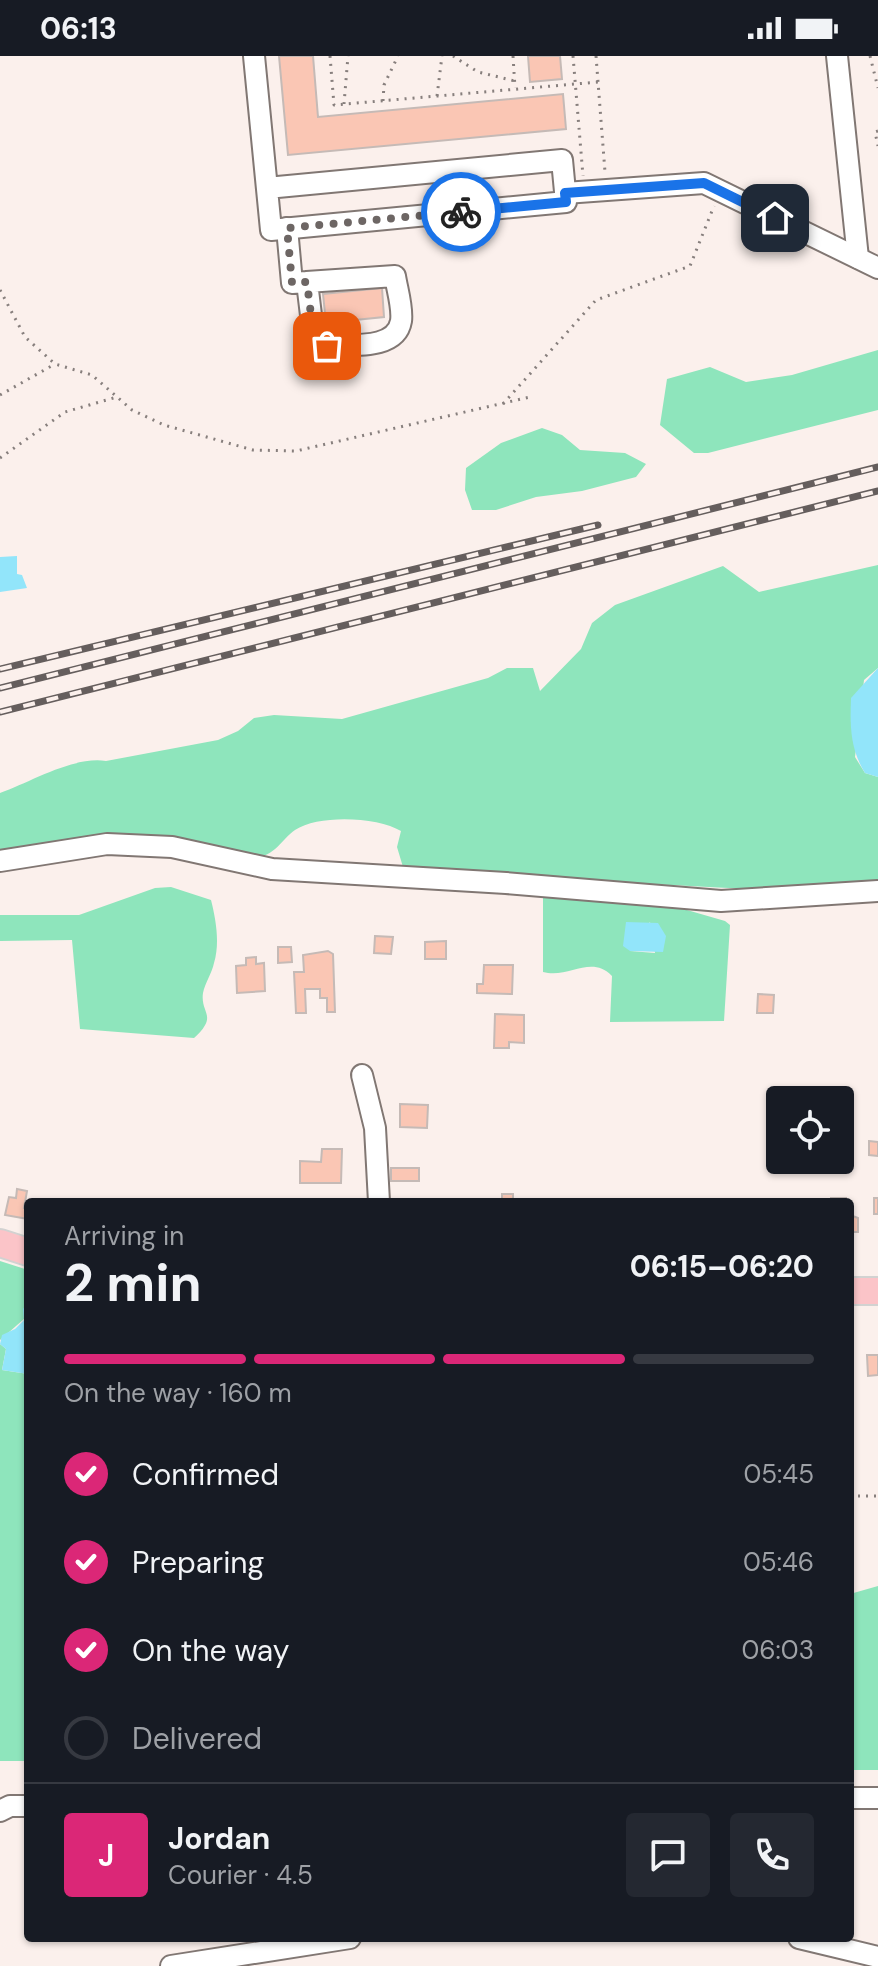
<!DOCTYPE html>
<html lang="en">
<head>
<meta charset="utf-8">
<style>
  body { margin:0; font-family:"DM Sans",sans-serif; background:#242831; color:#f1f3f6; height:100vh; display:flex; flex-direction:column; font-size:30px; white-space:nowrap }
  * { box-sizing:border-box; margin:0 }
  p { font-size:26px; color:#9ea1a6 }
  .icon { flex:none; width:44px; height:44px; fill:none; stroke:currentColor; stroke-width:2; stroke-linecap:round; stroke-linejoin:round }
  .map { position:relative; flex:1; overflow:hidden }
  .details { position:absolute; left:24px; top:1142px; width:830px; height:744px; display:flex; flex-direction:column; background:#171b24; border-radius:8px; box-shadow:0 2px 6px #0004 }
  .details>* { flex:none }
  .fabs { position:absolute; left:766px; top:1030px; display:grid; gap:16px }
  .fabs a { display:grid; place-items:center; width:88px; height:88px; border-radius:8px; background:#171b24; box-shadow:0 2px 6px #0004; font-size:40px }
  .pin { position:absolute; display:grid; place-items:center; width:68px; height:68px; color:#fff; margin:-34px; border-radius:16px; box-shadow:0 4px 12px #0006 }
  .courier { position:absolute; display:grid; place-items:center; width:80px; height:80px; margin:-40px; border:6px solid #1a73e8; border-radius:50%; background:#fff; color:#222; box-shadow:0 2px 10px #0007 }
  .head em { font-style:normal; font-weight:700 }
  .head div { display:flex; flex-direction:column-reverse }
  .head { display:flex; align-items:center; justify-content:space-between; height:136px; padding:0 40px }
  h1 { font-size:52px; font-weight:700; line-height:60px }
  .bar { display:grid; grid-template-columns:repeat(4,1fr); gap:12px 8px; align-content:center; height:96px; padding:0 40px }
  .bar i { height:10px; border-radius:6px; background:#363941 }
  .bar .current { background:#db2777 }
  .bar p { grid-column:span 4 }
  .line { display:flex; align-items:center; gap:20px; padding:0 40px; border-top:2px solid #363941 }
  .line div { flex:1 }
  .round { display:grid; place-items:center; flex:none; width:84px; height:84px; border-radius:8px; background:#242831 }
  ol { padding:0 40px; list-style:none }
  li { display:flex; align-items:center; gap:24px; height:88px }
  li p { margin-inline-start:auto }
  li .icon { padding:8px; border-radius:50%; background:#db2777; color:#fff; stroke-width:4 }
  li:last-child { color:#9ea1a6 }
  li i { width:44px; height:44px; border:4px solid #363941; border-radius:50% }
  .status { display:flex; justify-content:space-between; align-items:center; height:56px; padding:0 40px; background:#171b24; direction:ltr }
  .status svg { height:22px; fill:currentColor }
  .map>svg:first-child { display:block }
  .green { fill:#8ee5bc; fill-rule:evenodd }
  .water { fill:#92e5fa }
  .building { fill:#fac6b4; stroke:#c5bab6; stroke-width:2 }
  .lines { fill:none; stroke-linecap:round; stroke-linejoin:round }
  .minor-casing { stroke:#817773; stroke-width:24 }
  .major-casing { stroke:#d2d2d1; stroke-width:30 }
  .path { stroke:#877f7d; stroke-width:3; stroke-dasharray:2 6; stroke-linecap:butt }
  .minor { stroke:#fff; stroke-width:20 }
  .major { stroke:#fbc4c8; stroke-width:26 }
  .rail-casing { stroke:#655e5d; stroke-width:7 }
  .rail { stroke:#fbf0ec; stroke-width:4; stroke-dasharray:12; stroke-linecap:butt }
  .done { stroke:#6d6664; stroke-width:8; stroke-dasharray:0 14.4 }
  .route { stroke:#1a73e8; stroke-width:10 }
</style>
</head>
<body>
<div class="status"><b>06:13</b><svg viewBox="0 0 49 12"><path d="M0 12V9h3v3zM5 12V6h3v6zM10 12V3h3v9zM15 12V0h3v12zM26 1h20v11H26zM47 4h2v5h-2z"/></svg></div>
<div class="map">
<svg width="878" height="1910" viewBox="0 0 878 1910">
  <rect width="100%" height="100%" fill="#fbf0ec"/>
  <g class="green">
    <polygon points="878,294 878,354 708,397 694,397 660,369 667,323 710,311 746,326 792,319"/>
    <polygon points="542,372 562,379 580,394 625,397 646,408 636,421 582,435 536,441 496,454 472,454 465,434 466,412 501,387"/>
    <path d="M878,509V612L864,624L855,701L865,717L878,721V824C809,840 742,832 671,829C582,826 493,819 403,811L397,791L401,775C378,761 319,758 295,774C282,783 274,801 256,801C234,802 212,789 190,789C127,790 63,796 0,799V737C31,726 73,700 106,705L218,684L238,675L254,662L274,659L342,663L488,622L507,612H533L540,635L581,593L592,567L615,549L723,510L759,536Z"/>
    <path d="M171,831L211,844C216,864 220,887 214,907C212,917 205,927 203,937C200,958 219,959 194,982L80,973L72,884L0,885V859H79L155,832Z"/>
    <path d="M543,840L680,852L725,865L730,869L724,965L610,966L612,920C591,898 569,923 543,916ZM650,866L655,897L630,895Z"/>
    <polygon points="0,1205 28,1214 24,1263 0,1284"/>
    <polygon points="0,1288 6,1293 2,1314 28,1318 28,1705 0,1705"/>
    <polygon points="878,1530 878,1714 850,1714 850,1538"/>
  </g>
  <g class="water">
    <polygon points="17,500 17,518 22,519 27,532 0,536 0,501"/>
    <path d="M878,612V721L865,717C850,693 850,670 851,642Z"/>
    <polygon points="626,866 658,867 666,880 663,896 630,895 623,890"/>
    <polygon points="28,1246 28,1318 2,1314 6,1293 0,1288 2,1279 15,1273 24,1264 23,1253"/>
  </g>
  <g class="building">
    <polygon points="279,0 313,0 318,61 563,38 566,73 288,99"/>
    <polygon points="528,0 560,0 562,23 530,26"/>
    <polygon points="382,232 384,261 326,267 323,238"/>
    <polygon points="375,880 393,881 391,898 374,897"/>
    <polygon points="446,885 446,903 425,903 425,886"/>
    <polygon points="278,891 291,891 292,906 278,907"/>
    <polygon points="328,895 333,898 335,956 327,956 327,942 320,942 320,933 305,933 306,957 296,957 294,916 304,916 303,899"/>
    <polygon points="256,901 256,908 264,907 265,935 237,937 236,910 246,909 246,902"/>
    <polygon points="484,909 513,909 512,938 477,937 477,928 483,928"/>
    <polygon points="758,938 774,939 773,957 757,957"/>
    <polygon points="495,958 524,959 524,987 509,986 509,992 494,992"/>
    <polygon points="400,1048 428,1049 427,1072 400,1071"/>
    <polygon points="869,1085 878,1086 878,1100 869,1099"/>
    <polygon points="322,1093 342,1093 341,1127 300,1127 300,1105 321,1106"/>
    <rect x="391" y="1112" width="28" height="13"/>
    <polygon points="17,1133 27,1135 24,1152 28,1153 28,1163 5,1159 9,1141 16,1142"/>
    <rect x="502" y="1138" width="11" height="8"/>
    <rect x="831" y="1142" width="15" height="4"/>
    <rect x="874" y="1142" width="4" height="16"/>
    <polygon points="850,1159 858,1162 858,1176 850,1176"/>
    <polygon points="867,1299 878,1299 878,1319 868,1320"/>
  </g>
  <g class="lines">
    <g class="minor-casing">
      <g id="minor">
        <polyline points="254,0 271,174 566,146 562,104 267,132"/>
        <polyline points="837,0 858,202"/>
        <polyline points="565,137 704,127 878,212"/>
        <path d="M287,172L292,227L395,220C397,233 403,252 401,265C396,295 349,288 327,290L313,276L307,226"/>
        <polyline points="0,805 107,788 172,791 272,813 506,827 721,845 878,835"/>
        <polyline points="362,1019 375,1072 379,1146"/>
        <polyline points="850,1742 878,1742"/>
        <polyline points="0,1755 10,1750 28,1750"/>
        <polyline points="799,1882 878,1901"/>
        <polyline points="171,1910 350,1882"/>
      </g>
    </g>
    <g class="major-casing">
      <g id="major">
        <polyline points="0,1187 28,1196"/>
        <polyline points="850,1235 878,1235"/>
      </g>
    </g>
    <g class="path">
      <polyline points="330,0 334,49 598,26"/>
      <polyline points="453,0 478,16 515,25"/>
      <polyline points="513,0 515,32"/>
      <polyline points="573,0 583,120"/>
      <polyline points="596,0 605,116"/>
      <polyline points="870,0 878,32"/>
      <polyline points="437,40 442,0"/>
      <polyline points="383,45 384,29 398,0"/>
      <polyline points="344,48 348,0"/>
      <polyline points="878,75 875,76 878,90"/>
      <polyline points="0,234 25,281 55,308 92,319 132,354 164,369 253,394 296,395 530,341"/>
      <polyline points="0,339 55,308"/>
      <polyline points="503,348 596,244 690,210 714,150"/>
      <polyline points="0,402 65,356 117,341"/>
      <polyline points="850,1440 878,1440"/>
    </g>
    <use href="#minor" class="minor"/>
    <use href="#major" class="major"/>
    <g class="rail-casing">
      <g id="rail">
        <polyline points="0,613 598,469"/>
        <polyline points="0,632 878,411"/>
        <polyline points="0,656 878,435"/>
      </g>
    </g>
    <use href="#rail" class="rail"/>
  </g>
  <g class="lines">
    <polyline class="done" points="327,290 313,276 307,226 292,227 287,172 461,156"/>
    <polyline class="route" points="461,156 566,146 565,137 704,127 775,162"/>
  </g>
</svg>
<div class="fabs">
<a><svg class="icon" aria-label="locate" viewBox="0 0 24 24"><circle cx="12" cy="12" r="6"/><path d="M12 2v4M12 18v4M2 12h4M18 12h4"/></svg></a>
</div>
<div class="pin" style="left:327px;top:290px;background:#ea580c"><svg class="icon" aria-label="bag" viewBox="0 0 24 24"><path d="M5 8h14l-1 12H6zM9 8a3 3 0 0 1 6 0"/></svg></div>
<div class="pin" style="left:775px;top:162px;background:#1f2937"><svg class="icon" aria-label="home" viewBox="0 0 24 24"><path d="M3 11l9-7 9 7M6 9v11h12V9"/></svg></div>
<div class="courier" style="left:461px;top:156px"><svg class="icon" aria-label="bike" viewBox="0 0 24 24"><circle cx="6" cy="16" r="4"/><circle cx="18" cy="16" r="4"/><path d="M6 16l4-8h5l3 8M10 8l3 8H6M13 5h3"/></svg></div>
<section class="details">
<div class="head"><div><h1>2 min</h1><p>Arriving in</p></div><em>06:15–06:20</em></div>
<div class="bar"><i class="current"></i><i class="current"></i><i class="current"></i><i></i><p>On the way · 160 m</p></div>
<ol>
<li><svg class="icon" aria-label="check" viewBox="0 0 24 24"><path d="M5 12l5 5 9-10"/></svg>Confirmed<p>05:45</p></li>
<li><svg class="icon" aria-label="check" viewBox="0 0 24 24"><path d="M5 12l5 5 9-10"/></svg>Preparing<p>05:46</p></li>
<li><svg class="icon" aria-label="check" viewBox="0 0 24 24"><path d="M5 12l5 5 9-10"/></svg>On the way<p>06:03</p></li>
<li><i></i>Delivered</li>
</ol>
<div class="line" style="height:144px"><b class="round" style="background:#db2777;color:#fff">J</b><div><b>Jordan</b><p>Courier · 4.5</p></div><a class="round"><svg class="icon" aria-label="chat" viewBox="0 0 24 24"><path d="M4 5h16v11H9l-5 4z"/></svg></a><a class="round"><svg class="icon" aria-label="phone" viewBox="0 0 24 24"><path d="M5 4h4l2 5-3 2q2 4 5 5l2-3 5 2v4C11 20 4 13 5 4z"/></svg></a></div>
</section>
</div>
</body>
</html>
